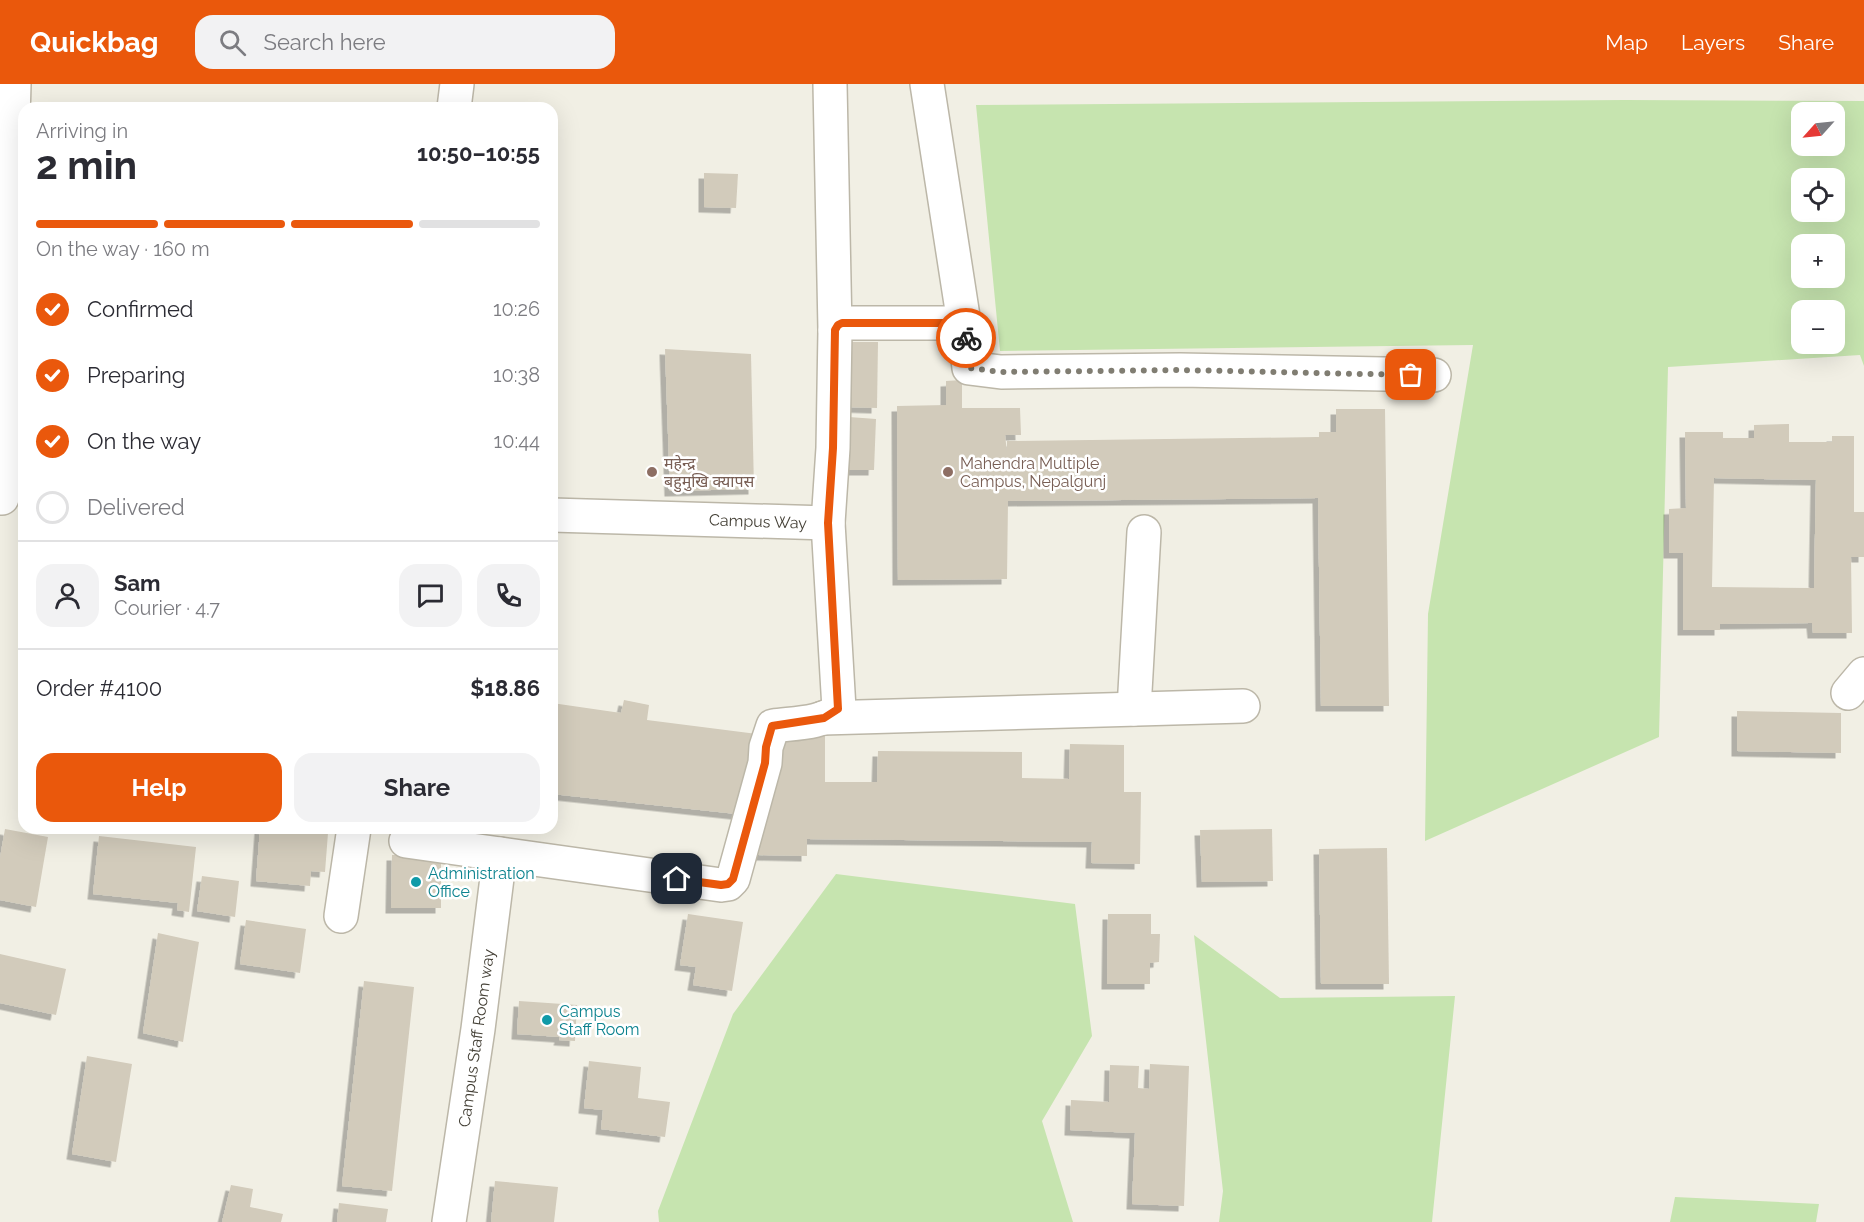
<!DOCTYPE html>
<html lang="en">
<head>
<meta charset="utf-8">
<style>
  body { margin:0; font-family:Raleway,"Noto Sans Devanagari",sans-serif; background:#f2f2f3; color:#2b2b33; height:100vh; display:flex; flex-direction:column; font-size:22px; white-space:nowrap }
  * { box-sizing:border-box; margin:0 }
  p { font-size:20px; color:#7c7c81 }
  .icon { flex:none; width:33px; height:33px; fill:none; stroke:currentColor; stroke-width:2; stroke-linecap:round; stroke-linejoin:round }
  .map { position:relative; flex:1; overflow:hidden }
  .details { position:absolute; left:18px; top:18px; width:540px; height:732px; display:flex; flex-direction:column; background:#fff; border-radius:18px; box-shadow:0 6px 24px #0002 }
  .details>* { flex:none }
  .needle { width:39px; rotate:243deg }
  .tools { position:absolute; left:1791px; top:18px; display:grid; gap:12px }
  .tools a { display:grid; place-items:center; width:54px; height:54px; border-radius:12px; background:#fff; box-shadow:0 6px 24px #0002; font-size:30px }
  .pin { position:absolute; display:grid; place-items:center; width:51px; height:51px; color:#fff; margin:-26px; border-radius:12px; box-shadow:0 3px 9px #0006 }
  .courier { position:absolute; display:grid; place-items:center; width:60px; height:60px; margin:-30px; border:4px solid #ea580c; border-radius:50%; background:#fff; color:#222; box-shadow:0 2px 8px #0007 }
  .head em { font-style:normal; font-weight:700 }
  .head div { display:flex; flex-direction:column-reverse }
  .head { display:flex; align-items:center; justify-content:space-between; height:102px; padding:0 18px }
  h1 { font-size:39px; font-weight:700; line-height:45px }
  .bar { display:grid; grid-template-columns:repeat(4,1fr); gap:9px 6px; align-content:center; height:72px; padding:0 18px }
  .bar i { height:8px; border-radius:4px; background:#e1e1e2 }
  .bar .current { background:#ea580c }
  .bar p { grid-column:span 4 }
  .line { display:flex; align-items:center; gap:15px; padding:0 18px; border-top:2px solid #e1e1e2 }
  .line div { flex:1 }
  .round { display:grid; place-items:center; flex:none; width:63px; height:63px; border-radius:18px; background:#f2f2f3 }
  ol { padding:0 18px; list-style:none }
  li { display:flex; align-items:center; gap:18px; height:66px }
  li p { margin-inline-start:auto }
  li .icon { padding:6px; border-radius:50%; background:#ea580c; color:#fff; stroke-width:4 }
  li:last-child { color:#7c7c81 }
  li i { width:33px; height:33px; border:3px solid #e1e1e2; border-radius:50% }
  .cta { display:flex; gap:12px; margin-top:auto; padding:12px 18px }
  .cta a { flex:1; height:69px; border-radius:18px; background:#ea580c; color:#fff; font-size:24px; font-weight:700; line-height:69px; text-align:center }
  .cta a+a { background:#f2f2f3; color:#2b2b33 }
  header { display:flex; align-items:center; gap:36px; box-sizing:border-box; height:84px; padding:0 30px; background:#ea580c; color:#fff }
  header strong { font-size:28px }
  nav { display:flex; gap:33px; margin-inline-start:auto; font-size:21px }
  .search { width:420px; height:54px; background:#f2f2f3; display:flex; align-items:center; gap:15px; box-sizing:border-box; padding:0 21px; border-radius:18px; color:#7c7c81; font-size:22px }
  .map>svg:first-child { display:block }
  .green { fill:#c6e4af; fill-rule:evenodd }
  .building { fill:#d2cbbb; fill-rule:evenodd; filter:url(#shadow) }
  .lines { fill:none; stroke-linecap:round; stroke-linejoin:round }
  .minor-casing { stroke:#bcb7a8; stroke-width:36 }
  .minor { stroke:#fff; stroke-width:33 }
  .done { stroke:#807d72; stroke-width:6; stroke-dasharray:0 10.8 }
  .route { stroke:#ea580c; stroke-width:8 }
  .education-dot { fill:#8d6e63; stroke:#fff; stroke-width:2 }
  .culture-dot { fill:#0f9aa8; stroke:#fff; stroke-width:2 }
  .labels { text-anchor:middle; stroke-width:5; stroke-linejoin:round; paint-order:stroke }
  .education-label { font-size:16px; fill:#785e54; stroke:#fff; text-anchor:start }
  .street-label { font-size:16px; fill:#433f35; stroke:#fff }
  .culture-label { font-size:16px; fill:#0d838f; stroke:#fff; text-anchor:start }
</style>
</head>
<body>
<header>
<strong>Quickbag</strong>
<div class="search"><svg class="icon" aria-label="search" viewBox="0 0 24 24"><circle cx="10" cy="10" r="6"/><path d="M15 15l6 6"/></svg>Search here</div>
<nav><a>Map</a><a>Layers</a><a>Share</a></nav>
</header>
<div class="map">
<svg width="1864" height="1138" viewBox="0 0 1864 1138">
  <defs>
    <filter id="shadow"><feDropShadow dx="-5.5" dy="5.5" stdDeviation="0" flood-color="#0004"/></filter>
  </defs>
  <rect width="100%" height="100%" fill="#f1efe4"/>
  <g class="green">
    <path d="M1625,16L1864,17V282L1860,271L1668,283L1659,653L1425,757L1428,530L1473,261L1000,267L976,21ZM1802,28H1834V62H1802ZM1802,94H1834V128H1802ZM1834,160V194H1802V160ZM1802,226H1834V260H1802Z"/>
    <polygon points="836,790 1075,820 1092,952 1042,1037 1073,1138 659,1138 658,1127 733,930"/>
    <polygon points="1194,851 1280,914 1455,912 1432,1138 1219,1138 1223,1107"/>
    <polygon points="1675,1113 1819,1120 1816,1138 1670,1138"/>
  </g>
  <g class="building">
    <polygon points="704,89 738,90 736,124 704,123"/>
    <polygon points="848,258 878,258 877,324 846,323"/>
    <polygon points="665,265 751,270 754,405 670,407"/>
    <polygon points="962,296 962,324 1020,324 1021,351 1005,351 1007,368 1007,357 1319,353 1319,348 1336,348 1336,325 1385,325 1389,622 1321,622 1318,414 1008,417 1007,495 898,496 897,322 946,321 946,297"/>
    <polygon points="849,333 876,335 874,386 847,386"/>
    <path d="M1789,340V358H1832V352H1854V428H1864V473H1851L1852,549H1813L1812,539L1720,540V546H1683V469H1669V425L1686,424L1685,348H1723V354H1754V341ZM1714,394L1816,396L1814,504L1712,503Z"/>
    <polygon points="624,616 649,621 647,636 757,650 746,731 552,710 552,619 621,629"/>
    <polygon points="1737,627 1841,629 1841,669 1737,667"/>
    <polygon points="776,652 825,652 825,698 877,698 878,667 1022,668 1022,694 1069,695 1070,660 1124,661 1124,708 1141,708 1140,780 1091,779 1092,758 807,755 807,772 758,771 759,702 776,702"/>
    <polygon points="260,744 328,749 325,788 311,787 310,802 256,797"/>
    <polygon points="5,745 48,753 36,823 0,816 0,774"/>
    <polygon points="1272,745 1273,797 1202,798 1200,746"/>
    <polygon points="99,752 196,763 189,828 177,826 178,819 93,810"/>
    <polygon points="1387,764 1389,900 1321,900 1319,765"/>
    <polygon points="392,771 441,771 441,824 391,824"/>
    <polygon points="202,792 239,797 235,833 197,827"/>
    <polygon points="688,830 743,838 732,907 693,901 696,883 680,881"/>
    <polygon points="1108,830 1151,830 1151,850 1160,850 1159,878 1150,879 1150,900 1107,900"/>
    <polygon points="246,836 306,845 300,889 240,880"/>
    <polygon points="158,849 199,858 183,958 143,949"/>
    <polygon points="0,870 66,885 56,931 0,919"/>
    <polygon points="364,897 414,903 392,1107 342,1102"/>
    <polygon points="519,917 577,921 575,957 559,956 560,953 517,950"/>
    <polygon points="87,972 132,980 116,1078 72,1070"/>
    <polygon points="589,977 641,983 638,1014 670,1018 665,1053 601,1045 603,1026 584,1024"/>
    <polygon points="1150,980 1189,982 1184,1122 1132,1120 1135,1049 1070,1046 1071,1016 1109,1018 1110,981 1139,982 1138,1004 1149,1005"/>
    <polygon points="495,1097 558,1103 554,1138 491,1138"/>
    <polygon points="231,1101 253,1105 250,1123 283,1130 281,1138 222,1138"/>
    <polygon points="339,1119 388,1125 386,1138 337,1138"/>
  </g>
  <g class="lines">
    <g class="minor-casing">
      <g id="minor">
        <polyline points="830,0 835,246"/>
        <polyline points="454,24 457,0"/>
        <polyline points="964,239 969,284 1001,288 1180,286 1434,291"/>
        <polyline points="2,414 14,0"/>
        <polyline points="552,431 828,439 833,364 835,246 838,241 842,239 964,239 927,0"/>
        <polyline points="1848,609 1864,590"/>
        <polyline points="1134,625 1144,448"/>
        <polyline points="823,634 1243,622"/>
        <path d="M406,757L721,801L728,800L733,795L765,679L766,663L773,642C794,639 822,640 839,625L828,439"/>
        <polyline points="341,832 354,744"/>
        <polyline points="449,1138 478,945 500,770"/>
      </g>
    </g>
    <use href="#minor" class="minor"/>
  </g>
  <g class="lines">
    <polyline class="done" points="966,254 969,284 1001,288 1180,286 1411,291"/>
    <polyline class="route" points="677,795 721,801 728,800 733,795 765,679 766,663 772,642 824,634 838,625 828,439 833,364 835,246 838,241 842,239 964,239 966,254"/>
  </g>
  <g class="education-dot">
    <circle cx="652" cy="388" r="6"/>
    <circle cx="948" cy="388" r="6"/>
  </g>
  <g class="culture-dot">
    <circle cx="416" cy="798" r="6"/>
    <circle cx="547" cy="936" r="6"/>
  </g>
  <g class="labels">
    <g class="education-label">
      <text x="664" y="385">महेन्द्र<tspan x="664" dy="18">बहुमुखि क्यापस</tspan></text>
      <text x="960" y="385">Mahendra Multiple<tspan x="960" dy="18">Campus, Nepalgunj</tspan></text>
    </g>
    <g class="street-label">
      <text transform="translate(758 437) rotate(2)" y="6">Campus Way</text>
      <text transform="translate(476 954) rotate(-82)" y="6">Campus Staff Room way</text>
    </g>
    <g class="culture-label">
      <text x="428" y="795">Administration<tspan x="428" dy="18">Office</tspan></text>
      <text x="559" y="933">Campus<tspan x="559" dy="18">Staff Room</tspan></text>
    </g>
  </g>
</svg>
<div class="tools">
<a><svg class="needle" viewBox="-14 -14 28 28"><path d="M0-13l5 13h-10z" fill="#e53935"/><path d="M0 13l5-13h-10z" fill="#7c7c81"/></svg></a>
<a><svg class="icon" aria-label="locate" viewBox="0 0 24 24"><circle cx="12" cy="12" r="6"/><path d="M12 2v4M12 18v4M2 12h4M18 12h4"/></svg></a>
<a>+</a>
<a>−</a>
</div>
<div class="pin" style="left:1411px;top:291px;background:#ea580c"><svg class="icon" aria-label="bag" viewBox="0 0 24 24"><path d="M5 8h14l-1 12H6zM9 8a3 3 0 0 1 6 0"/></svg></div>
<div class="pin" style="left:677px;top:795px;background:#1f2937"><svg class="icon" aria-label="home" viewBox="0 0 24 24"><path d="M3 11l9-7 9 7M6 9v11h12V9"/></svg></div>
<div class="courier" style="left:966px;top:254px"><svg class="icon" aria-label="bike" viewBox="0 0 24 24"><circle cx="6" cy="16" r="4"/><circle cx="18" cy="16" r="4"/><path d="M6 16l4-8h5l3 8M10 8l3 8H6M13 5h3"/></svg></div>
<section class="details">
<div class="head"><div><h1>2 min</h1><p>Arriving in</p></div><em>10:50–10:55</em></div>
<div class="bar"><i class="current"></i><i class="current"></i><i class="current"></i><i></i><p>On the way · 160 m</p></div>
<ol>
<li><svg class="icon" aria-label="check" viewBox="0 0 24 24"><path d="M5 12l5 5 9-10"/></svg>Confirmed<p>10:26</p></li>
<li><svg class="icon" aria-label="check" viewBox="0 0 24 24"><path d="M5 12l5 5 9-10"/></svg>Preparing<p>10:38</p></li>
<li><svg class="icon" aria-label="check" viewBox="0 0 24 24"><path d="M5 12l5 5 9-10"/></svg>On the way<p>10:44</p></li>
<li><i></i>Delivered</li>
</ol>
<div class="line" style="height:108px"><a class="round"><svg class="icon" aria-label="person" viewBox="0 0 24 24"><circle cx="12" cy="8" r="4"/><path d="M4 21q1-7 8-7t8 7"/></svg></a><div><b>Sam</b><p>Courier · 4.7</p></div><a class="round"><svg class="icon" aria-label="chat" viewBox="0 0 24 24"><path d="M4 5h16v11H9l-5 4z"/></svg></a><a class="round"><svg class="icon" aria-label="phone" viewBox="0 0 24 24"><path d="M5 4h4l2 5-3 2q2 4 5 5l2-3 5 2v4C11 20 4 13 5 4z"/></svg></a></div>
<div class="line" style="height:78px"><div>Order #4100</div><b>$18.86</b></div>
<div class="cta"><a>Help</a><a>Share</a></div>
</section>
</div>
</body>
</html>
